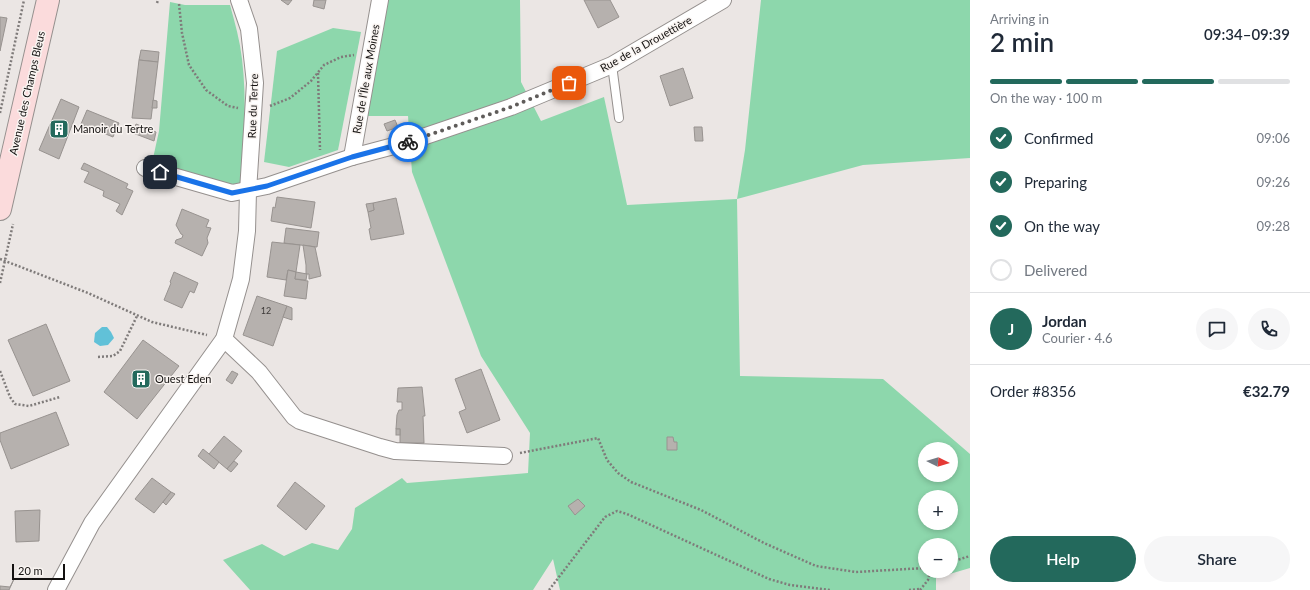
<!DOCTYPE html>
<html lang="en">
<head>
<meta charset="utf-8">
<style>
  body { margin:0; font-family:Lato,sans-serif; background:#f6f6f7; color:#1f2937; height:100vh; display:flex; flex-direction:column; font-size:15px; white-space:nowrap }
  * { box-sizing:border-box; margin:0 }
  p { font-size:13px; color:#747a83 }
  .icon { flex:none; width:22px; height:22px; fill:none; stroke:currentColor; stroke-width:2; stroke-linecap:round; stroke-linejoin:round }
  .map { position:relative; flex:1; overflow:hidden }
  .details { display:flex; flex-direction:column; background:#fff; width:340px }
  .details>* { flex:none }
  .needle { width:26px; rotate:95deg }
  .tools { position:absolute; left:918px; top:442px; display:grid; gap:8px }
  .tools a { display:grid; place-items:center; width:40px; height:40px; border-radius:50%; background:#fff; box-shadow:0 2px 6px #0003; font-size:20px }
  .scale { position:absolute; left:12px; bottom:10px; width:53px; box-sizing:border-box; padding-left:4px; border:2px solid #131110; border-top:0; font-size:11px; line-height:14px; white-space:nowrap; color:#131110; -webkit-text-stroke:3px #f9f4f1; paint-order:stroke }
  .pin { position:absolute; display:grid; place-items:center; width:34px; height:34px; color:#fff; margin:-17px; border-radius:8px; box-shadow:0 2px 6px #0006 }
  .courier { position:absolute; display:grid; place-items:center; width:40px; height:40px; margin:-20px; border:3px solid #1a73e8; border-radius:50%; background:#fff; color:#222; box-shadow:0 1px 5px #0007 }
  .summary em { font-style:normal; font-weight:600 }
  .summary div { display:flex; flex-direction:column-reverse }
  .summary { display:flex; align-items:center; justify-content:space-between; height:68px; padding:0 20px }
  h1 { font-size:26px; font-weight:600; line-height:30px }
  .bar { display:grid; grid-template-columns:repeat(4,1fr); gap:6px 4px; align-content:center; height:48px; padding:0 20px }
  .bar i { height:5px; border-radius:3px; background:#e0e1e3 }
  .bar .active { background:#23695c }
  .bar p { grid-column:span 4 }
  .line { display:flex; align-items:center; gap:10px; padding:0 20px; border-top:1px solid #e0e1e3 }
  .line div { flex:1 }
  .round { display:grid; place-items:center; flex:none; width:42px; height:42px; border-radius:21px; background:#f6f6f7 }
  ol { padding:0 20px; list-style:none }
  li { display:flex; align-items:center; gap:12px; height:44px }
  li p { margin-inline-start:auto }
  li .icon { padding:4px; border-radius:50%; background:#23695c; color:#fff; stroke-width:4 }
  li:last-child { color:#747a83 }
  li i { width:22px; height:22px; border:2px solid #e0e1e3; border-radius:50% }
  .cta { display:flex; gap:8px; margin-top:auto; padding:8px 20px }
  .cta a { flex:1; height:46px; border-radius:24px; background:#23695c; color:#fff; font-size:16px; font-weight:600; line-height:46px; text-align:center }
  .cta a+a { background:#f6f6f7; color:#1f2937 }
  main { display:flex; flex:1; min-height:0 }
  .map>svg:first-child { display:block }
  .green { fill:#8dd7ac; fill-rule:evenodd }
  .water { fill:#61c1d8 }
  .building { fill:#b6b1ae; stroke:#989390 }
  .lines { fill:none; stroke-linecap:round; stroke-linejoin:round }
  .service-casing { stroke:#95908e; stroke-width:10 }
  .minor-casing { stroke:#95908e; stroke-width:18 }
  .secondary-casing { stroke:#95908e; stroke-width:24 }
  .path { stroke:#7f7b7a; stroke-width:2.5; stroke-dasharray:2 2; stroke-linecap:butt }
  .service { stroke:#fff; stroke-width:8 }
  .minor { stroke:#fff; stroke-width:16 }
  .secondary { stroke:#fbdbdc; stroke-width:22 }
  .done { stroke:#5f5c5a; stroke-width:4; stroke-dasharray:0 7.2 }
  .route { stroke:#1a73e8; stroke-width:5 }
  .labels { text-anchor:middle; stroke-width:3; stroke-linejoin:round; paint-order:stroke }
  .number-label { font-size:9px; fill:#3c3938 }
  .street-label { font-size:11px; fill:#131110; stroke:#f9f4f1 }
  .poi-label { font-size:11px; fill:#131110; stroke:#f9f4f1; text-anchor:start }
</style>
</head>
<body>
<main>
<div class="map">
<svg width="970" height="590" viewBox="0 0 970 590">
  <rect width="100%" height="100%" fill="#ebe6e4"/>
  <g class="green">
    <path d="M386,0H520L521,82L541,121L604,97L627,205L737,199L745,150L761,0H970V158L863,165L737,199L740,376L883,379L970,454V568L936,578V590H560L553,559L533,590H250L223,560L262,544L284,556L312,543L338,550L352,529L355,508L402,478L407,483L528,473L530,433L481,356L412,172L408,116H364ZM925,449H951V475H925ZM925,497H951V523H925ZM925,545H951V571H925Z"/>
    <path d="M170,2L185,5H230C235,23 240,41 242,59C247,100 244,142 242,183L237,187L152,163L159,131Z"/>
    <polygon points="333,28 361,32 338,150 289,167 264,162 277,51"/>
  </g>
  <polygon class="water" points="102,327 107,327 111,332 114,338 108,345 100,346 94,342 95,333"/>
  <g class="building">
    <polygon points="281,0 292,0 288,5"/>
    <polygon points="314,0 326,0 324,9 313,6"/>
    <polygon points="584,0 610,0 619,17 598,28"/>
    <polygon points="0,17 7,18 0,51"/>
    <polygon points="141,50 159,52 158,62 139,60"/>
    <polygon points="139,60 158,62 151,119 132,118"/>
    <polygon points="683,68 693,98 670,106 660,76"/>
    <polygon points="61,99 79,107 59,159 39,150"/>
    <polygon points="153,100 157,101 157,108 152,108"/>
    <polygon points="87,110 119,123 113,137 81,124"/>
    <polygon points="395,120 398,127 387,131 384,124"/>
    <polygon points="136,124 156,132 154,141 133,133"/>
    <polygon points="694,127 702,127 703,141 695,141"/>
    <polygon points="84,163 128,184 126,188 133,191 122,215 116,211 120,204 103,196 104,191 84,182 89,172 81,169"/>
    <polygon points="277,197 315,202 311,228 271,221 273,207 275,208"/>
    <polygon points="396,198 404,234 371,240 369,229 371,228 368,212 374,210 373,203"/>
    <polygon points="373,203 374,210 368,212 366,204"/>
    <polygon points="182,209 209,220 206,227 211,228 207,238 208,243 202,256 175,243 176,240 182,238 183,235 181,234 176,225"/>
    <polygon points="286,228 319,232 317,247 284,243"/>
    <polygon points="272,242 300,245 296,272 288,270 286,280 267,277"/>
    <polygon points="303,245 315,247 321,276 309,279 309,274 306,274 306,265"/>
    <polygon points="288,270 296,272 295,279 308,281 306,299 284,296"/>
    <polygon points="174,272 198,283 194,293 190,291 182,308 164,300 171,283 170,282"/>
    <polygon points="296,272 307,274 306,280 295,279"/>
    <polygon points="257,296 287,306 273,346 243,335"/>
    <polygon points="287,306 292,308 292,320 283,317"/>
    <polygon points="46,324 70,381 33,396 8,340"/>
    <polygon points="143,340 179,366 137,419 104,392"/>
    <polygon points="481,369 500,420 467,433 459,412 466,409 455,379"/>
    <polygon points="232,371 238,374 232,384 226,380"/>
    <polygon points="422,387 425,416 423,416 424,443 400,443 400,429 396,429 397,415 399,410 402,410 402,402 397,402 398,388"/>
    <polygon points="56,412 69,445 11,469 0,440 0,433"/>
    <rect x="396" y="429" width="4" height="6"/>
    <polygon points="224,436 242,451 227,469 209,454"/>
    <polygon points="667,437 673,437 674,442 677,442 677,450 667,450"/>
    <polygon points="203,449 219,462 214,469 198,456"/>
    <polygon points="234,461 238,464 231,472 227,469"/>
    <polygon points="152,478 171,492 154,513 135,499"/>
    <polygon points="295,482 325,506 306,530 277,506"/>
    <polygon points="171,492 175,494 166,505 163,502"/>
    <polygon points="578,499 585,506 575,515 568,506"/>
    <polygon points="40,510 39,541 16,542 15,511"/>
    <polygon points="14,579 9,590 0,590 0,586 10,587"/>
  </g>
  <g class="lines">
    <g class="service-casing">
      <polyline id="service" points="612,65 619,118"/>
    </g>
    <g class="minor-casing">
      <g id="minor">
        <polyline points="352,157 380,0"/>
        <polyline points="145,168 232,193 267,186 352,157 405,143 511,107 612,65 723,0"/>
        <polyline points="224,339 259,372 294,417 300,421 380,447 395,451 504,456"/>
        <polyline points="56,590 92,523 224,339 241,279 247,231 248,191 255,83 249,29 239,0"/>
      </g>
    </g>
    <g class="secondary-casing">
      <polyline id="secondary" points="0,209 48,0"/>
    </g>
    <g class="path">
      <polyline points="157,3 158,0"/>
      <polyline points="179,4 182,33 189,65 206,90 228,106 238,108"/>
      <polyline points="318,73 320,150"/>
      <polyline points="270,106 290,98 311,81 324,65 341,57 354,55"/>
      <polyline points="0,113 24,0"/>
      <polyline points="0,259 88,293 152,322 207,335"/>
      <polyline points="0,283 13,224"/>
      <polyline points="98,357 113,356 120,351 137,316"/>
      <polyline points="0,371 10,397 15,404 29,406 60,397"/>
      <polyline points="520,453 598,438 607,460 618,473 631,482 701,510 764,543 816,566 856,572 925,568"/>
      <polyline points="951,562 970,556"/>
      <polyline points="549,590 605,517 617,511 627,514 769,579 790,585 830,590"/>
      <polyline points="909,590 920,589"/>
      <polyline points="920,590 928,580 930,571"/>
    </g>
    <use href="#service" class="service"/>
    <use href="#minor" class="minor"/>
    <use href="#secondary" class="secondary"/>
  </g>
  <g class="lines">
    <polyline class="done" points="408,142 511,107 569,83"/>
    <polyline class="route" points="160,172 232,193 267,186 352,157 408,142"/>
  </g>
  <defs>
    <g id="building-square" transform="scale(1)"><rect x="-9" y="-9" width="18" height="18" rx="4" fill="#23695c" stroke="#f9f4f1"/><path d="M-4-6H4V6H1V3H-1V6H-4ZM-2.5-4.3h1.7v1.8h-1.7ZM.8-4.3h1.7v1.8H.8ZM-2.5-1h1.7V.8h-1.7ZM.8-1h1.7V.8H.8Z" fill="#fff"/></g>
  </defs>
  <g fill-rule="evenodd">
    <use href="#building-square" x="59" y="129"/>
    <use href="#building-square" x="141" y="379"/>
  </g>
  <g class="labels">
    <g class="number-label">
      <text x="266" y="314">12</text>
    </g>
    <g class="street-label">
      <text transform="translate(646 44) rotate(-29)" y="4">Rue de la Drouettière</text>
      <text transform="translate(366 79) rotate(-80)" y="4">Rue de l'Île aux Moines</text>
      <text transform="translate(27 93) rotate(-77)" y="4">Avenue des Champs Bleus</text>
      <text transform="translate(253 106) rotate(-88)" y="4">Rue du Tertre</text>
    </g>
    <g class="poi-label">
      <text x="73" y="133">Manoir du Tertre</text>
      <text x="155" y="383">Ouest Eden</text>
    </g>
  </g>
</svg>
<div class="tools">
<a><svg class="needle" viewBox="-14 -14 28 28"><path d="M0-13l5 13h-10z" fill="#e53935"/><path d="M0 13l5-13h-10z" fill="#747a83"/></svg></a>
<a>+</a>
<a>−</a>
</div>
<div class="scale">20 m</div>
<div class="pin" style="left:569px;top:83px;background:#ea580c"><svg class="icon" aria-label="bag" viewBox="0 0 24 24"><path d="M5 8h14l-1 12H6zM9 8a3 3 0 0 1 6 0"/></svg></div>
<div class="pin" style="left:160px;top:172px;background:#1f2937"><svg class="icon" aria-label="home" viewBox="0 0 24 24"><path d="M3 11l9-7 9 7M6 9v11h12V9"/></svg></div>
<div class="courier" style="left:408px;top:142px"><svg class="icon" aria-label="bike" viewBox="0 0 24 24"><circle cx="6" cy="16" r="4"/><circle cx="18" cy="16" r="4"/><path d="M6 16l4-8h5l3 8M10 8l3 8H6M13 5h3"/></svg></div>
</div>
<section class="details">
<div class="summary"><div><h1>2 min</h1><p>Arriving in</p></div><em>09:34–09:39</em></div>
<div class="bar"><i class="active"></i><i class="active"></i><i class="active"></i><i></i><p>On the way · 100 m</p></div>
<ol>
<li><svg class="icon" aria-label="check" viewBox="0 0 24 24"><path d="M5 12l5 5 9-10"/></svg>Confirmed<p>09:06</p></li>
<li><svg class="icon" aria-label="check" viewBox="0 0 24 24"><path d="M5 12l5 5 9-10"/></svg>Preparing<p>09:26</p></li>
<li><svg class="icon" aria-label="check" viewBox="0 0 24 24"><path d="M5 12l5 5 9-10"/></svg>On the way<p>09:28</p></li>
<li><i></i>Delivered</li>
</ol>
<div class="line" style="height:72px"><b class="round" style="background:#23695c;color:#fff">J</b><div><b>Jordan</b><p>Courier · 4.6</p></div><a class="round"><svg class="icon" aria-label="chat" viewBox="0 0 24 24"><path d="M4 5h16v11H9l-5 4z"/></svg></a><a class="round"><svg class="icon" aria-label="phone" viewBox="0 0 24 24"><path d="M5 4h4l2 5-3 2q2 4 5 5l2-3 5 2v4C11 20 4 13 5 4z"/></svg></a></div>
<div class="line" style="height:52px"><div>Order #8356</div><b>€32.79</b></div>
<div class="cta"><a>Help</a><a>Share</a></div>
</section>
</main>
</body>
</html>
